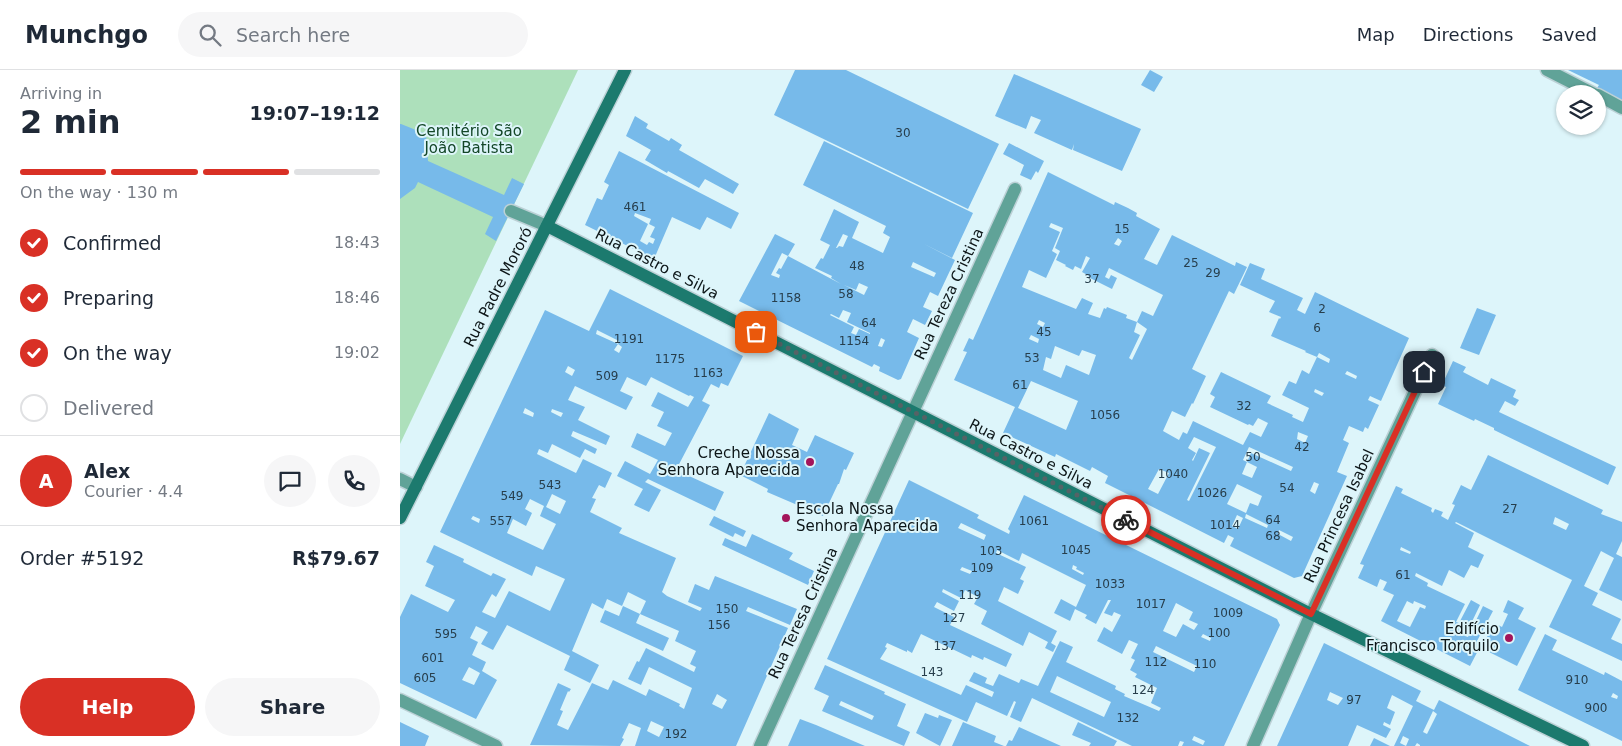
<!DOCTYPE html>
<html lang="en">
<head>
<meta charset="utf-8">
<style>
  body { margin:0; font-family:"DejaVu Sans",sans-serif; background:#f6f6f7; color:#1f2937; height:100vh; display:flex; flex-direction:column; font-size:19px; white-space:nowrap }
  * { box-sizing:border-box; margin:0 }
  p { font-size:16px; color:#747a83 }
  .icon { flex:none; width:28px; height:28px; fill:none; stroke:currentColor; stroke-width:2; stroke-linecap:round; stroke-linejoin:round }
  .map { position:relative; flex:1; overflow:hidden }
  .drawer { display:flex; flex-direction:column; background:#fff; width:400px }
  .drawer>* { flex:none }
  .fabs { position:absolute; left:1156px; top:15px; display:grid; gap:10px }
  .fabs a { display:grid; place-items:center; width:50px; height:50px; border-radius:50%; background:#fff; box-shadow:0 1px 4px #0004; font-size:25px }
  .pin { position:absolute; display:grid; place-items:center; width:42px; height:42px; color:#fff; margin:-21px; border-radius:10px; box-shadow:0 2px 8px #0006 }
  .courier { position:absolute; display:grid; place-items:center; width:50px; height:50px; margin:-25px; border:4px solid #d93025; border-radius:50%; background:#fff; color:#222; box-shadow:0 1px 6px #0007 }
  .headline em { font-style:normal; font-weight:700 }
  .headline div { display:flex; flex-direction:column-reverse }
  .headline { display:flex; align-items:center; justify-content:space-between; height:85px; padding:0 20px }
  h1 { font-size:32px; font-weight:700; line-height:38px }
  .bar { display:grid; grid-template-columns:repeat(4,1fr); gap:8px 5px; align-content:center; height:60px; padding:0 20px }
  .bar i { height:6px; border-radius:4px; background:#e0e1e3 }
  .bar .active { background:#d93025 }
  .bar p { grid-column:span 4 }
  .line { display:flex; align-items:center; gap:12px; padding:0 20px; border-top:1px solid #e0e1e3 }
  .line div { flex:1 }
  .round { display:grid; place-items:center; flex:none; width:52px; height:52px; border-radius:26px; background:#f6f6f7 }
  ol { padding:0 20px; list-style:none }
  li { display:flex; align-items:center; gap:15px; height:55px }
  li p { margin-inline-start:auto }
  li .icon { padding:5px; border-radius:50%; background:#d93025; color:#fff; stroke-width:4 }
  li:last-child { color:#747a83 }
  li i { width:28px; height:28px; border:2px solid #e0e1e3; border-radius:50% }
  .cta { display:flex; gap:10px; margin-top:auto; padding:10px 20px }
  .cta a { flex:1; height:58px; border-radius:30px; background:#d93025; color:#fff; font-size:20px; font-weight:700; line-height:58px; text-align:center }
  .cta a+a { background:#f6f6f7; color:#1f2937 }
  header { display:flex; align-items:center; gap:30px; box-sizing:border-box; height:70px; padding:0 25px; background:#fff; border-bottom:1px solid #e0e1e3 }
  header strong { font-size:24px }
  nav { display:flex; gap:28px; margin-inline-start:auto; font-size:18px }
  .search { width:350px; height:45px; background:#f6f6f7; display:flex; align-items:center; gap:12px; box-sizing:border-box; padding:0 18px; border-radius:28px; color:#747a83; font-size:19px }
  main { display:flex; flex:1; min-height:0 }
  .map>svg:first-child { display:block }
  .green { fill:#ade0bb }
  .building { fill:#77baea; fill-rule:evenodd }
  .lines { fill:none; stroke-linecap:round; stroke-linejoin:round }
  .lane-casing { stroke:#bcd1d6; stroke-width:15 }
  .street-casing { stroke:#bcd1d6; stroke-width:15 }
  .secondary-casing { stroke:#bcd1d6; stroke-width:15 }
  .lane { stroke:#60a398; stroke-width:12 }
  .street { stroke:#60a398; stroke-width:12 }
  .secondary { stroke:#1c7a6e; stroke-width:12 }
  .done { stroke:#556366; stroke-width:5; stroke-dasharray:0 9 }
  .route { stroke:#d93025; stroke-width:6 }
  .poi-dot { fill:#a3155b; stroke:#ddf5fa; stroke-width:2 }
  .labels { text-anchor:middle; stroke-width:4; stroke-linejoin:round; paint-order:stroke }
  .number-label { font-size:12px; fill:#273e4c }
  .park-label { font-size:15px; fill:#134627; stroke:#ddf5fa }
  .street-label { font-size:15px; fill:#0c1517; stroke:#ddf5fa }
  .poi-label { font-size:15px; fill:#0c1517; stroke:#ddf5fa; text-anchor:end }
</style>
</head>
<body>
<header>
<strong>Munchgo</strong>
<div class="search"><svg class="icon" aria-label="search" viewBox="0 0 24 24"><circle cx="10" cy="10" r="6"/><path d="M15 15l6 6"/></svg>Search here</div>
<nav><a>Map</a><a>Directions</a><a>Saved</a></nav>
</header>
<main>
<section class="drawer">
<div class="headline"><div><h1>2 min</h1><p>Arriving in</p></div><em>19:07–19:12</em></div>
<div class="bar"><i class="active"></i><i class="active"></i><i class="active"></i><i></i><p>On the way · 130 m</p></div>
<ol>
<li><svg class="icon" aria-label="check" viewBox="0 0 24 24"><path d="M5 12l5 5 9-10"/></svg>Confirmed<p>18:43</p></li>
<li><svg class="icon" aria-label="check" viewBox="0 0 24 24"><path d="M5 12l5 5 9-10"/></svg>Preparing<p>18:46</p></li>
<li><svg class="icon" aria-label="check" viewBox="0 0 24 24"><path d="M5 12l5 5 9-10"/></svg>On the way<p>19:02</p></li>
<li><i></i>Delivered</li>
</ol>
<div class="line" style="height:90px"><b class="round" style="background:#d93025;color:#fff">A</b><div><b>Alex</b><p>Courier · 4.4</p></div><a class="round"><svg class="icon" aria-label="chat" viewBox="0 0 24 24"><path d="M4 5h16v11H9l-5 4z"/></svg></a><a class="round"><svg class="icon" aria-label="phone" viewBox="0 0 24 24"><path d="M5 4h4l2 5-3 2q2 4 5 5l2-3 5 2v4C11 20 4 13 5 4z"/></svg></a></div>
<div class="line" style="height:65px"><div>Order #5192</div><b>R$79.67</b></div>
<div class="cta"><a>Help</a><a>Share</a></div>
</section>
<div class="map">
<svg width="1222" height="676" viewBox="0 0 1222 676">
  <rect width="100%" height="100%" fill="#ddf5fa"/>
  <polygon class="green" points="0,0 178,0 0,374"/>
  <g class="building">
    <polygon points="395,0 446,0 599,74 568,139 374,45"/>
    <polygon points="750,0 763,7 754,22 741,15"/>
    <polygon points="1168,0 1222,0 1222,35 1208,28 1210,24 1197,18 1199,15"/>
    <polygon points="614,4 741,59 722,101 673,80 674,74 672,80 634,63 641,50 631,46 626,59 595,46"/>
    <polygon points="235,46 248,54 246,58 269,71 271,68 282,75 279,80 339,114 333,124 305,109 299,118 268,101 267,103 245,90 251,80 226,66"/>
    <polygon points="0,54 1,54 26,64 28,91 104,125 112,108 124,114 96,171 85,164 93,147 18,112 15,118 0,129"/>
    <path d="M424,71L573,143L552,188L524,174L555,190L538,226L530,222L523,237L532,241L525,255L513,249L507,262L519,268L501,309L498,310L479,301L480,297L474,294L472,297L339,231L375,164L395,174L388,186L441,214L431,208L432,206L415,198L421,188L423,189L430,175L420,170L434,139L459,152L452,168L483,183L490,167L483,163L486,156L403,115ZM443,164L448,166L443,177L439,176L437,178H436ZM382,183L388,186L381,199L379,198L376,203L380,205L379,208L371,205ZM513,192L536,203L534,207L511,197ZM459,213L468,217L464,225L444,215L456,220ZM443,240L451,243L447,252L470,263V264L459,259L456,265L451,263L454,257L430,245L431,244L439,248ZM481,268L485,270L482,277L478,276Z"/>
    <polygon points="609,73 644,91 638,103 636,101 631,110 620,105 624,95 603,84"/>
    <path d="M219,81L339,143L331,159L307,147L300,160L272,147L254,189L185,155L197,128L202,130L209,115L204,112ZM235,143L251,149L249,154L255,157L250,167L255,169L253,174L249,172L247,175L240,171L248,154L234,146Z"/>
    <path d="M648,102L714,135L715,132L728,138L737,143L736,146L760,159L744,189L757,195L772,165L835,196L836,192L847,197L834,224L829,221L792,299L806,306L793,334L792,333L785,347L772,341L763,361L779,370L783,362L787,364L793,351L843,375L850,362L861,367L868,353L858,348L853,356L849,354L848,355L810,337L815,327L810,324L821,302L871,326L867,333L893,345L892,347L903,352L909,338L882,325L889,311L896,314L902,300L909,304L917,287L929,293L930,289L919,283L917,287L905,282L906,281L871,266L879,248L880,249L881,247L869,242L875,231L840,215L850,193L865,199L861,209L903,228L897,240L905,244L915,222L1009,268L981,331L970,326L968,330L979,335L968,359L965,357L963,362L949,356L943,370L949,373L937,402L947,406L902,506L894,508L830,476L834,468L828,465L824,473L725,423L705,413L708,406L692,397L690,401L656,384L655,387L603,363L615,337L554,310L567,282L563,281L569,268L573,270ZM651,153L663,158L655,178L660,181L656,190L666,195L665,196L673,200L675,196L681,199L686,186L690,188L682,202L691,207L690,208L712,219L717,208L711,205L709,209L705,207L709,198L763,225L753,246L742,241L737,252L747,259L732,290L729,288L740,265L734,262L737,252L726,248L727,245L707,237L706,239L704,238L700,248L688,244L693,233L682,228L676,239L622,217L629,200L646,208L657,184L652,181L660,162L649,157ZM718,168L722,171L719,176L714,174ZM639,250L645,253L643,257L637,254ZM631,265L639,269L638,273L629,269ZM655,276L679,286L682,280L696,285L689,305L666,295L661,308L643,300L646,287L651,289ZM947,301L957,306L956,309L945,304ZM631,311L678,331L666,360L618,338ZM915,319L924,323L922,326L914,322ZM898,362L908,366L905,373L897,369ZM794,367L816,377L789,431L787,430L810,383L799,378L793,391L792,390L796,383L788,378ZM849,377L893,397L891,401L851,383L847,392L857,397L852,408L842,404L847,392L843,390ZM759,399L769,403L758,424L748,419ZM914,412L919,414L915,424L910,421ZM837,414L862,426L858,436L850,433L846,443L827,434ZM846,444L868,455L867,458L845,448ZM837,445L843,448L838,459L832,456ZM879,460L893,467L891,471L878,464Z"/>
    <path d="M210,219L343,286L328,316L321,313L319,318L311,314L302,331L310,335L276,400L324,422L315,441L248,409L245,412L261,420L249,442L234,435L243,419L217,406L225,391L250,404L258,390L231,377L237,363L265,376L272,363L257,356L264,342L251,336L258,322L288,337L294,327L290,325L289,326L251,307L246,316L227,307L220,321L233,327L226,340L175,316L168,330L185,337L178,350L210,366L206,375L173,361L171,366L197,379L195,384L185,379L180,388L152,374L148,383L139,379L137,384L176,403L183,389L212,403L205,418L199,415L192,428L196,429L190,442L222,458L219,463L276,488L262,522L267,526L300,541L302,538L288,532L295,514L309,520L315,506L397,539L390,555L348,537L346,541L388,558L336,676H235L241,658L229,653L222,668L224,669L220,676L130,675L158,613L171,619L169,622L168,621L160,640L163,641L157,655L168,660L192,613L208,620L213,610L246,626L249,619L280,634L279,636L284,639L292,618L249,597L241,615L228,609L237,591L239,592L246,578L294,602L296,597L290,594L296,581L275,571L279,561L240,544L236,553L269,568L263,581L200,552L205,540L219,546L223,536L240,544L246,531L228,522L222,536L207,529L203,539L192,533L172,581L199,595L190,613L164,600L170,586L107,555L93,580L81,574L88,562L76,556L70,568L78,572L72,585L86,592L82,601L97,610L76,649L0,613V547L11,524L48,542L55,530L25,516L34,496L26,492L34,475L64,489L63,492L91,506L93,503L106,509L96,527L92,524L82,542L95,548L109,521L150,541L165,509L136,496L132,506L40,462L145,240L189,261ZM197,260L219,271L218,274L222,277L219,283L214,280L218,274L196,264ZM168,296L175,300L172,306L165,302ZM125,338L134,343L133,347L123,343ZM152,339L163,343L161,347L151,342ZM152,424L166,431L160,444L146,437ZM130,429L144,436L140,446L156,454L143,480L107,463L113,449L126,456L132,443L125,439ZM73,446L80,449L79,453L71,449ZM69,597L80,603L74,615L62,610ZM317,624L327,630L322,639L312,634ZM251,651L264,657L259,667L247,661Z"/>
    <polygon points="1077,238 1096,245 1079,285 1060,278"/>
    <polygon points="1053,291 1066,297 1063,302 1088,315 1091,308 1116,320 1113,327 1119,330 1115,336 1105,331 1099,342 1216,397 1208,415 1094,360 1094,358 1075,349 1074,351 1038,334 1046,317 1042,315"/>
    <polygon points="369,343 399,359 392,375 407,382 415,365 454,383 446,400 444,399 439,414 438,414 423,446 367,422 368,419 340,405"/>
    <path d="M1088,385L1203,440L1201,444L1222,452V471L1216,484L1222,487V531L1199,520L1214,488L1201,481L1184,516L1198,523L1192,535L1221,549L1211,569L1222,574V591L1149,557L1172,510L1056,452L1055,453L1074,463L1068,477L1084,485L1078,498L1071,495L1064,508L1049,500L1042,516L1016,503L1015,506L1028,513L1027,516L1065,534L1056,552L1059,553L1071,530L1080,535L1065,566L1068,567L1083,536L1093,541L1077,571L1082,573L1070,596L981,551L994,525L983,520L987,512L980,509L977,517L958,508L964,495L960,494L996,416L1003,419L1001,423L1032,438L1031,441L1033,443L1035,439L1043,442L1041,446L1048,450L1055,435L1052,434L1061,415L1071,420ZM1155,447L1169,454L1166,460L1153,454ZM1001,477L1011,482L1010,484L1000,480ZM1007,531L1013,534L1014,531L1026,536L1025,539L1020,537L1010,557L997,551Z"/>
    <path d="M509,410L579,445L577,448L609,464L610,461L608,459L624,425L877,549L880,555L824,676H782L784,672L780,671L778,676H732L632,628L621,652L610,647L616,632L614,631L607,646L576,632L567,652L427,589ZM561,453L586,465L584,470L558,458ZM597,480L619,491L622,483L686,515L676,537L661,529L654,543L670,551L675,539L687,545L685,548L696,554L708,530H711L704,543L712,546L714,542L721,545L712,562L704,557L697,571L722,584L729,570L738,574L731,588L735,590L730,600L737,604L735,607L757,618L751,633L761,638L759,641L724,626L725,624L715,619L716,616L666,592L673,577L660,571L638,616L621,609L619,613L599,604L593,616L585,613L587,608L574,602L569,611L594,622L592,627L566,615L561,625L480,589L487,578L485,577L487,573L507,582V580L512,583L521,564L571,588L572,585L583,590L584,587L606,597L612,584L550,555L554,547L534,537L537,532L554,541L559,531L542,522L543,519L561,528L565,520L578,527L574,534L587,541L581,554L623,576L629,562L648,572L645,578L653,582L656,576L651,573L657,561L598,531L604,517L618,524L624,511L620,509L626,497L596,483ZM673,495L677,497L676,499L684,503L683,505L672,499ZM562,497L572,501L570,504L560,500ZM776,533L793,542L789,550L798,554L794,560L783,554L776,567L763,561ZM803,564L811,568L810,571L801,567ZM756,576L797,596L794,602L753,582ZM657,606L711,632L704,647L650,622ZM794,666L805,671L803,675L792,670Z"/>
    <polygon points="314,446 346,461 343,467 335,463 333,467 309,455"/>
    <polygon points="352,464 393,483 389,489 414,501 408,515 322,475 325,468 346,477"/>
    <polygon points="1108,530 1124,538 1118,549 1136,558 1117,596 1089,582 1091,579 1083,575 1091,559 1095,561 1098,555 1102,557 1108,544 1103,542"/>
    <path d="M1145,564L1157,570L1152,580L1204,605L1205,602L1222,611V671L1118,620ZM1213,623L1218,626L1217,629L1211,627Z"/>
    <path d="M924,573L1021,621L1016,631L1034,640L1039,630L1130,676H1020V675L1017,673L1015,676H994L1013,636L992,625L987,638L995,642L990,655L984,652L983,655L991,659L986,668L957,655L948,676H877ZM930,622L943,628L938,635L927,630ZM1033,641L1037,644L1027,664L1023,662ZM1003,666L1009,669L1006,676L1000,673Z"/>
    <path d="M425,595L485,622L484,624L506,634L497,656L510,662L504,676L422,641L429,626L414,619ZM441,631L474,646L472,650L439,635Z"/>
    <polygon points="525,643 538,648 539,645 552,650 540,676 516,663"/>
    <polygon points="400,649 416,655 465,676 388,676"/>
    <polygon points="0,652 29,666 25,676 0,676"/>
    <polygon points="563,652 596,666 594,672 604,676 552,676"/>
    <polygon points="678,652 717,671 714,676 689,676 691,673 672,665"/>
    <polygon points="619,657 661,676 606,676 609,670 612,671"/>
    <polygon points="974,668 990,676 970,676"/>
  </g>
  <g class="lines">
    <g class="lane-casing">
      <polyline id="lane" points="111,141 147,156"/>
    </g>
    <g class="street-casing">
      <g id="street">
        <polyline points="1147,0 1194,24"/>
        <polyline points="1198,25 1222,38"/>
        <polyline points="0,409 16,417"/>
        <polyline points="0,630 96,676"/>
        <polyline points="360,676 615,119"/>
        <polyline points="853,676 911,544 1032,285"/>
      </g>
    </g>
    <g class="secondary-casing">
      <g id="secondary">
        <polyline points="147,156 911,544 1183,676"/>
        <polyline points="0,448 225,0"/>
      </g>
    </g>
    <use href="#lane" class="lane"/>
    <use href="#street" class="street"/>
    <use href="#secondary" class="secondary"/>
  </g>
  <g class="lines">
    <polyline class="done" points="356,262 726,450"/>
    <polyline class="route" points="726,450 911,544 1024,302"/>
  </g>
  <g class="poi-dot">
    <circle cx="410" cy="392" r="5"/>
    <circle cx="386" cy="448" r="5"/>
    <circle cx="1109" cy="568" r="5"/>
  </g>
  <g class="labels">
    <g class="number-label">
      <text x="503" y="67">30</text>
      <text x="235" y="141">461</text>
      <text x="722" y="163">15</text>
      <text x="791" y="197">25</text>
      <text x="457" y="200">48</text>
      <text x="813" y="207">29</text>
      <text x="692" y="213">37</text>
      <text x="446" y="228">58</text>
      <text x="386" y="232">1158</text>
      <text x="922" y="243">2</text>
      <text x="469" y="257">64</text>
      <text x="917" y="262">6</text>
      <text x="644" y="266">45</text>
      <text x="229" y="273">1191</text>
      <text x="454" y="275">1154</text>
      <text x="632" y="292">53</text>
      <text x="270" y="293">1175</text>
      <text x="308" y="307">1163</text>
      <text x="207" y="310">509</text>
      <text x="620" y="319">61</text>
      <text x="844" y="340">32</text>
      <text x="705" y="349">1056</text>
      <text x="902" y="381">42</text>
      <text x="853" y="391">50</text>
      <text x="773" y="408">1040</text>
      <text x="150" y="419">543</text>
      <text x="887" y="422">54</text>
      <text x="812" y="427">1026</text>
      <text x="112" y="430">549</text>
      <text x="1110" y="443">27</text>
      <text x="873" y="454">64</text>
      <text x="101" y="455">557</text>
      <text x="634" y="455">1061</text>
      <text x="825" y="459">1014</text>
      <text x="873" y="470">68</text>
      <text x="676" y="484">1045</text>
      <text x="591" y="485">103</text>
      <text x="582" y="502">109</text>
      <text x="1003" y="509">61</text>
      <text x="710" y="518">1033</text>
      <text x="570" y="529">119</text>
      <text x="751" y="538">1017</text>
      <text x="327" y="543">150</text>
      <text x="828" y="547">1009</text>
      <text x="554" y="552">127</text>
      <text x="319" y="559">156</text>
      <text x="819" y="567">100</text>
      <text x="46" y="568">595</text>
      <text x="545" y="580">137</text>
      <text x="33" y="592">601</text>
      <text x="756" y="596">112</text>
      <text x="805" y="598">110</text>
      <text x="532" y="606">143</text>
      <text x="25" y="612">605</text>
      <text x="1177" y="614">910</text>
      <text x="743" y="624">124</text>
      <text x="954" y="634">97</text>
      <text x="1196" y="642">900</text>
      <text x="728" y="652">132</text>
      <text x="276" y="668">192</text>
    </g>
    <g class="park-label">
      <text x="69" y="66">Cemitério São<tspan x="69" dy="17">João Batista</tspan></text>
    </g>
    <g class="street-label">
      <text transform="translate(257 194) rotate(27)" y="5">Rua Castro e Silva</text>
      <text transform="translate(98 217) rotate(-63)" y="5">Rua Padre Mororó</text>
      <text transform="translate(549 224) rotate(-65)" y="5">Rua Tereza Cristina</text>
      <text transform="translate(631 384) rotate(27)" y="5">Rua Castro e Silva</text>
      <text transform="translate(939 446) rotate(-65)" y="5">Rua Princesa Isabel</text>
      <text transform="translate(403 543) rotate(-65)" y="5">Rua Teresa Cristina</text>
    </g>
    <g class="poi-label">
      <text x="400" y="388">Creche Nossa<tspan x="400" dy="17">Senhora Aparecida</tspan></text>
      <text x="396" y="444" text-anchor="start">Escola Nossa<tspan x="396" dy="17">Senhora Aparecida</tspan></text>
      <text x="1099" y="564">Edifício<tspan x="1099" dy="17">Francisco Torquilo</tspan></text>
    </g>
  </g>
</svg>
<div class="fabs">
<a><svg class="icon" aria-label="layers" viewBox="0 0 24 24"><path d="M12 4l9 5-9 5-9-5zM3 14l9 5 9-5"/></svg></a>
</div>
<div class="pin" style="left:356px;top:262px;background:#ea580c"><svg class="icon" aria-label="bag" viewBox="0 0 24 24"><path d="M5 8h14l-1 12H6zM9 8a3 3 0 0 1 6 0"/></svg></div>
<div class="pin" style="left:1024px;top:302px;background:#1f2937"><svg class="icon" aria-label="home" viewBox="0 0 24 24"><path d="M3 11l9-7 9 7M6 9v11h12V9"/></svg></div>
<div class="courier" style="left:726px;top:450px"><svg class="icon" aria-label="bike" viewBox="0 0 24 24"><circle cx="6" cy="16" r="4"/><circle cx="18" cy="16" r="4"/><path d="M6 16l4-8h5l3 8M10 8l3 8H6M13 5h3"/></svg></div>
</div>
</main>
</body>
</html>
